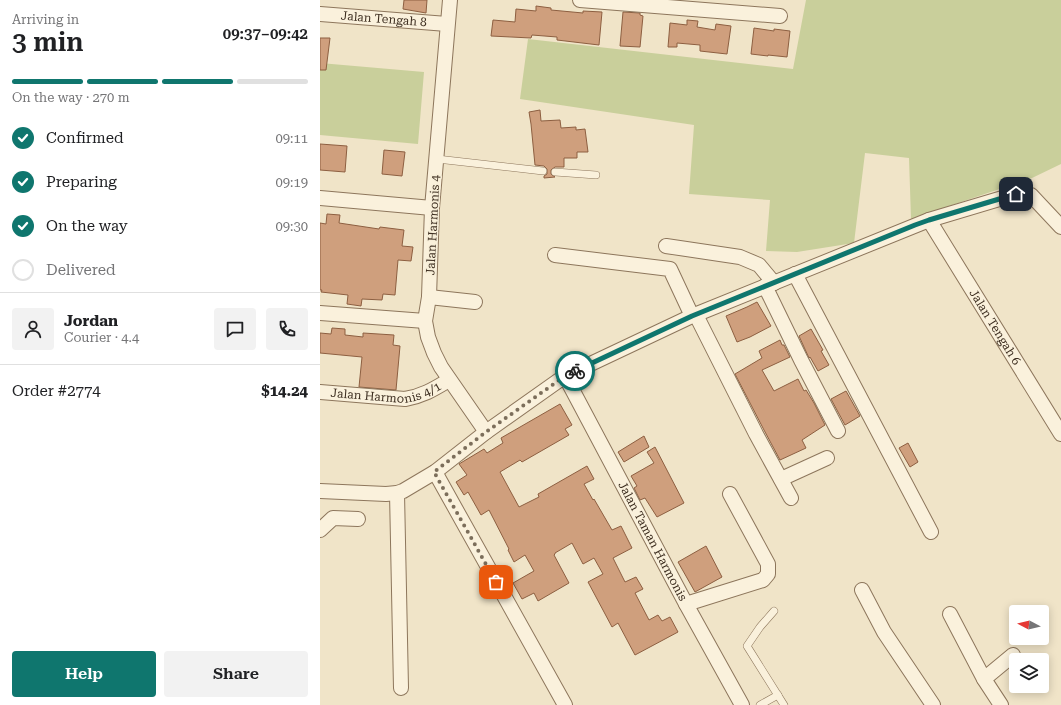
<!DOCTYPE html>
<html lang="en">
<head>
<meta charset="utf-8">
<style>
  body { margin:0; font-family:"Roboto Serif",serif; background:#f2f2f2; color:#202124; height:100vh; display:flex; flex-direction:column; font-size:15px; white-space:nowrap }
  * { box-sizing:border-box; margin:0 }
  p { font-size:13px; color:#757577 }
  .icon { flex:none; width:22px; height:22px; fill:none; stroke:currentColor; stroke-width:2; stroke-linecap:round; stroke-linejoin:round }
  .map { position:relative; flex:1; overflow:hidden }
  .side { display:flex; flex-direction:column; background:#fff; width:320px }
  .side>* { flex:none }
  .needle { width:26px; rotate:277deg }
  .fabs { position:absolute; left:689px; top:605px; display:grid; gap:8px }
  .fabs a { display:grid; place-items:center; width:40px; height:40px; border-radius:4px; background:#fff; box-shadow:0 2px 10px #0003; font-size:20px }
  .pin { position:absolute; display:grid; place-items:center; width:34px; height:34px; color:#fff; margin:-17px; border-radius:8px; box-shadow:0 2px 6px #0006 }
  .courier { position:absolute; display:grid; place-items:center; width:40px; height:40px; margin:-20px; border:3px solid #0f766e; border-radius:50%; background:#fff; color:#222; box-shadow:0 1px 5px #0007 }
  .headline em { font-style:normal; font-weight:600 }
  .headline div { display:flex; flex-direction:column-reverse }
  .headline { display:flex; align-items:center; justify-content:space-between; height:68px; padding:0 12px }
  h1 { font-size:26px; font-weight:600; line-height:30px }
  .bar { display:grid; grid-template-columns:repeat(4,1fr); gap:6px 4px; align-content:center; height:48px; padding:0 12px }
  .bar i { height:5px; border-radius:3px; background:#e0e0e0 }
  .bar .active { background:#0f766e }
  .bar p { grid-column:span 4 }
  .line { display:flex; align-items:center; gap:10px; padding:0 12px; border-top:1px solid #e0e0e0 }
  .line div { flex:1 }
  .round { display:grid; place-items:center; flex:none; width:42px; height:42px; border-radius:4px; background:#f2f2f2 }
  ol { padding:0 12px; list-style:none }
  li { display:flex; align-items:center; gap:12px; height:44px }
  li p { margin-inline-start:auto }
  li .icon { padding:4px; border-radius:50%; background:#0f766e; color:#fff; stroke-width:4 }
  li:last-child { color:#757577 }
  li i { width:22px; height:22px; border:2px solid #e0e0e0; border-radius:50% }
  .button { display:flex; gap:8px; margin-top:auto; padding:8px 12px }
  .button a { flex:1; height:46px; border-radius:4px; background:#0f766e; color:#fff; font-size:16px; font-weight:600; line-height:46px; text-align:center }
  .button a+a { background:#f2f2f2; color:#202124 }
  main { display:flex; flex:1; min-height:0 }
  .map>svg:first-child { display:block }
  .green { fill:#c9cf9b }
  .building { fill:#cf9f7d; stroke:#8d5f41 }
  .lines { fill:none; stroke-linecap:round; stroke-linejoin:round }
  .service-casing { stroke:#8d765c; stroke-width:8 }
  .minor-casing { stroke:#8d765c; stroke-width:16 }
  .service { stroke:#faf1dc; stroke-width:7 }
  .minor { stroke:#faf1dc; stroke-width:14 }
  .done { stroke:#7c6e5b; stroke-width:4; stroke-dasharray:0 7.2 }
  .route { stroke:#0f766e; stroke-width:5 }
  .labels { text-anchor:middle; stroke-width:3; stroke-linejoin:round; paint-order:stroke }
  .street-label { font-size:12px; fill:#3d2e20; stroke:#f7eed8 }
</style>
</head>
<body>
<main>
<section class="side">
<div class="headline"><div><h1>3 min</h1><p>Arriving in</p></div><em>09:37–09:42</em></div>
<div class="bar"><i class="active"></i><i class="active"></i><i class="active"></i><i></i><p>On the way · 270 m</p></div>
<ol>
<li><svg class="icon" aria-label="check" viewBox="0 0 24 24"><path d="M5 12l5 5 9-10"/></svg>Confirmed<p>09:11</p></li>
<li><svg class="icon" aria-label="check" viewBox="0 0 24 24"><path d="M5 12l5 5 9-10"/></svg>Preparing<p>09:19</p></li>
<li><svg class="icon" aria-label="check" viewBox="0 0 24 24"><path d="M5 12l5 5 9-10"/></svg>On the way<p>09:30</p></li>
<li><i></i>Delivered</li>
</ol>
<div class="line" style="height:72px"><a class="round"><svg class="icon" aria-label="person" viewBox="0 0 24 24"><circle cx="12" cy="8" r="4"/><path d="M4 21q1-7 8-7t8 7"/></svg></a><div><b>Jordan</b><p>Courier · 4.4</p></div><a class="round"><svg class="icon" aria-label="chat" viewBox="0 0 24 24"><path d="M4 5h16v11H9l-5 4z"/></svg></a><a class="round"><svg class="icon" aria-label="phone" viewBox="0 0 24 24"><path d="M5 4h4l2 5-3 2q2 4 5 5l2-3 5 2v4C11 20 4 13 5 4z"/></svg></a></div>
<div class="line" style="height:52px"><div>Order #2774</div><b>$14.24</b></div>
<div class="button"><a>Help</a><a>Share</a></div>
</section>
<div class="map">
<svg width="741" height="705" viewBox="0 0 741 705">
  <rect width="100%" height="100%" fill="#f0e4c8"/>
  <g class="green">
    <polygon points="486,0 741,0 741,164 712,178 591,219 589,158 545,153 534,243 477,252 446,251 450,200 369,194 374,125 200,99 208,39 473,69"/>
    <polygon points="0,63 104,72 98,144 0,135"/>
  </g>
  <g class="building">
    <polygon points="84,0 107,0 106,13 83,9"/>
    <polygon points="216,6 231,8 231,10 263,13 263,11 282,12 279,45 237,40 237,37 212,35 211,38 171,36 173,20 195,22 196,9 216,11"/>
    <polygon points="303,12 320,13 320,15 323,16 320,47 300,46"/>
    <polygon points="367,20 378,21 377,27 395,30 396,24 411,26 407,54 380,51 380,45 357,43 357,47 348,47 350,23 367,25"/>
    <polygon points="434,28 454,31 454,29 470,31 467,57 448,55 448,56 431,54"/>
    <polygon points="0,38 10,38 6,70 0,70"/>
    <polygon points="220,110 221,121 240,120 241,128 256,127 256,130 265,129 268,152 257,152 257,158 244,158 244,167 235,167 231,170 231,174 235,177 224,178 224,176 227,174 227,169 224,166 215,165 211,124 209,112"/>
    <polygon points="0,144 27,146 25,172 0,170"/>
    <polygon points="64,150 85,152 82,176 62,174"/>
    <polygon points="7,214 20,215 19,223 59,229 60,227 84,230 82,246 93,247 91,261 78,260 75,295 63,294 62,300 42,299 41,306 27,304 28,295 1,292 2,290 0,290 0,223 6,224"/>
    <polygon points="437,302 451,326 430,337 417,342 406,316 427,307"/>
    <polygon points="12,328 25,329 25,335 43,337 43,333 74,335 73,345 80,346 76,390 39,387 42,357 0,353 0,333 11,334"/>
    <polygon points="491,329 503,350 501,351 509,365 498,371 490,357 489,358 479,336"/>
    <polygon points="460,340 462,345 464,345 470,357 442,370 454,391 478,379 484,391 486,390 494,403 505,425 482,440 486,448 460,460 444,430 415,374 442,358 439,351"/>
    <polygon points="526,391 540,416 525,425 511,399"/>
    <polygon points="240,404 252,425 245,429 249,435 202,462 200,460 180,472 199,507 219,497 218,494 267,466 274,479 264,484 273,500 274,499 292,530 301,526 312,548 293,558 305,582 316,577 323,589 315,593 329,620 338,615 342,621 350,617 358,632 315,655 298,623 292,627 268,582 283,574 274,558 263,564 252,543 235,553 235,554 234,555 249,583 218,601 214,593 202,599 193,583 214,571 205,555 194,562 188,550 189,549 169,510 161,515 148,492 144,495 136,482 147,475 139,464 164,449 167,453 183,443 181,438"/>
    <polygon points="324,436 329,447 304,462 298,452"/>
    <polygon points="588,443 598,462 590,467 579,448"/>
    <polygon points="335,447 364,503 337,517 325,498 320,500 314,488 317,486 311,476 334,463 327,452"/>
    <polygon points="386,546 402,577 375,592 358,562"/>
  </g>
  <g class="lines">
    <g class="service-casing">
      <g id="service">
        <polyline points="117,159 223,171"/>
        <polyline points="235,172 276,175"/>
        <polyline points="454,611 440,627 427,646 464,705"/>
        <polyline points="440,705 458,695"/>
      </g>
    </g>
    <g class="minor-casing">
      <g id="minor">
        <polyline points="130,0 112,208 109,297 105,321 108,337 114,353 121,367 166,432"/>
        <polyline points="260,0 460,16"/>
        <path id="s1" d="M0,14L127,24"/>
        <polyline points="0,198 112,208"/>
        <path id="s2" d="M609,220L741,434"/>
        <polyline points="346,246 420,257 439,265 454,283"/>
        <polyline points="235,255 350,269 372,316"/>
        <polyline points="475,274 611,532"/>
        <polyline points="445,286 481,360 518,431"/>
        <polyline points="109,297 155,302"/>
        <polyline points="0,313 105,321"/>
        <polyline points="376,315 436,434 471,498"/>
        <path id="s3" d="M245,376L366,604L422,705"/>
        <path id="s4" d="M0,392L85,399C103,396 114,389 129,380"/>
        <polyline points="115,472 245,705"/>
        <polyline points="461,479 507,458"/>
        <polyline points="0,491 66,494 77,493 83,491 115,472 166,432 245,376 372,316 609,220 696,194 711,195 741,227"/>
        <polyline points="77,493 81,688"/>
        <polyline points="0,530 13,518 38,519"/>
        <polyline points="542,590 564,632 613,705"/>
        <polyline points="366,604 443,580 448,574 448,564 410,494"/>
        <polyline points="630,614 664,679"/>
        <polyline points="681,705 664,679 693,655"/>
      </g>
    </g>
    <use href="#service" class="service"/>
    <use href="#minor" class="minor"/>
  </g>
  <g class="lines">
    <polyline class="done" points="176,582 114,472 166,432 245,376 255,371"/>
    <polyline class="route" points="255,371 372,316 595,225 609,220 696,194"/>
  </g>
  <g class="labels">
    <g class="street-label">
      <text dy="4" stroke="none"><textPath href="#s1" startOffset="64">Jalan Tengah 8</textPath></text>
      <text transform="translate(113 225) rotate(-87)" y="4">Jalan Harmonis 4</text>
      <text dy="4" stroke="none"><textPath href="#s2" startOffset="126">Jalan Tengah 6</textPath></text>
      <text dy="4" stroke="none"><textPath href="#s4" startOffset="67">Jalan Harmonis 4/1</textPath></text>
      <text dy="4" stroke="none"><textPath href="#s3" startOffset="187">Jalan Taman Harmonis</textPath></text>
    </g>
  </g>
</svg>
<div class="fabs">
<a><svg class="needle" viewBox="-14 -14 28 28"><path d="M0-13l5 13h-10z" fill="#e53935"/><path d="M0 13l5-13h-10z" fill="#757577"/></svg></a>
<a><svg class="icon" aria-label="layers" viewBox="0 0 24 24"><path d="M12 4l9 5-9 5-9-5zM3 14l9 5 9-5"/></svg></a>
</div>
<div class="pin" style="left:176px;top:582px;background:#ea580c"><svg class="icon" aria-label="bag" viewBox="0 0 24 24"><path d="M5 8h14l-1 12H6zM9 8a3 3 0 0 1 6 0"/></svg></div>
<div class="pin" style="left:696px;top:194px;background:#1f2937"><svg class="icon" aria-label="home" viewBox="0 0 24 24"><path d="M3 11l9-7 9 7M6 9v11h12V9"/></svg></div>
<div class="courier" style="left:255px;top:371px"><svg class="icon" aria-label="bike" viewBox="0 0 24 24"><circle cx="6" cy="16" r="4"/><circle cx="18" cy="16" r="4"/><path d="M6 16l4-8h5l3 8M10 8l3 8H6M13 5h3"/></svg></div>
</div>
</main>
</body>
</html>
